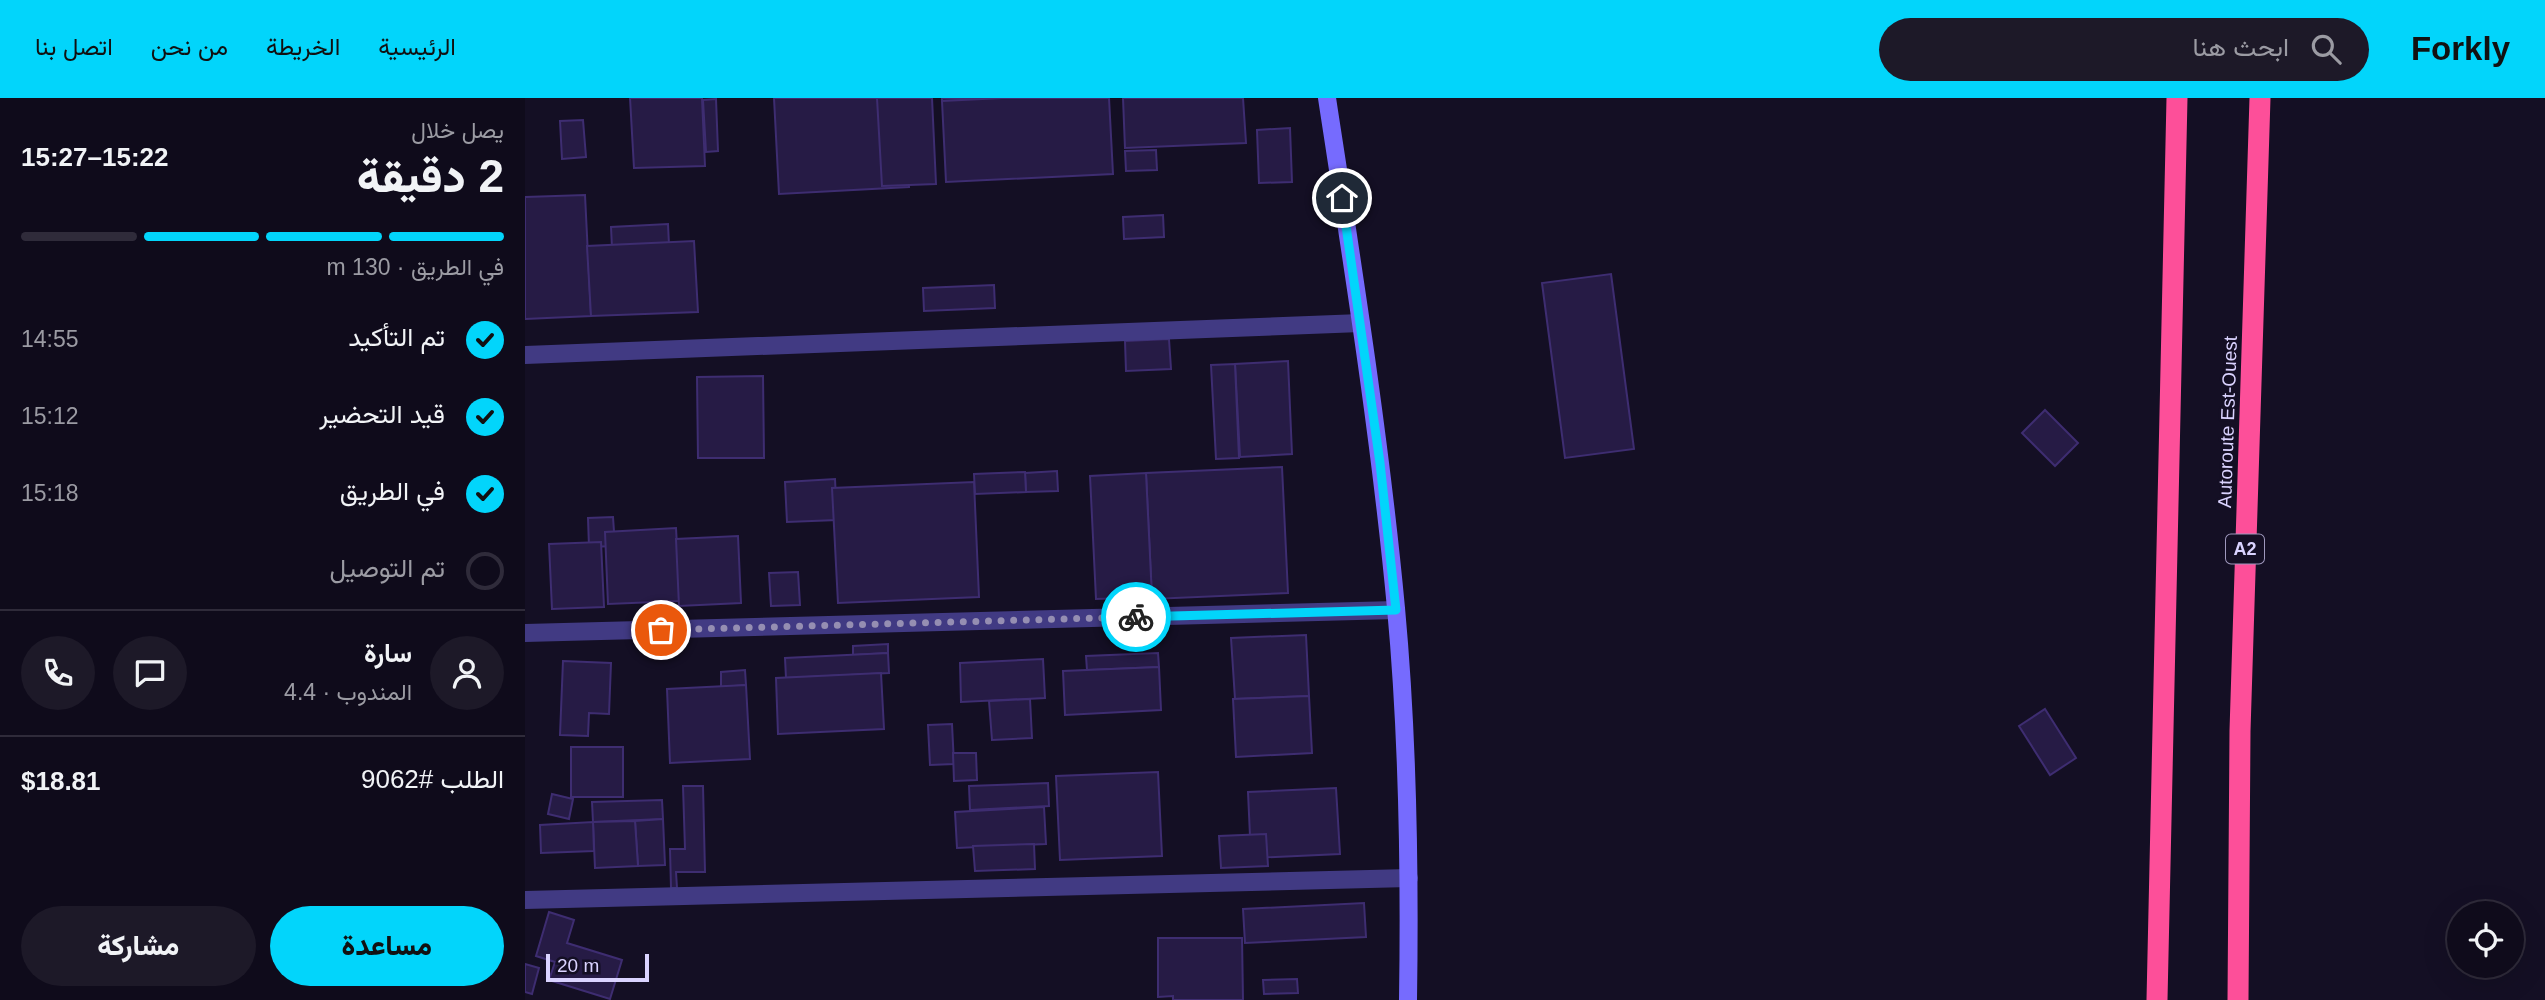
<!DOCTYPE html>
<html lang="ar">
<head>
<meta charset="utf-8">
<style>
  body { margin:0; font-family:Helvetica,Vazirmatn,sans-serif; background:#1d1928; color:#f1f3f6; direction:rtl; height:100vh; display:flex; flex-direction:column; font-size:26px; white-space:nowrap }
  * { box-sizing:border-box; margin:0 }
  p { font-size:23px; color:#9b9ba3 }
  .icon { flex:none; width:38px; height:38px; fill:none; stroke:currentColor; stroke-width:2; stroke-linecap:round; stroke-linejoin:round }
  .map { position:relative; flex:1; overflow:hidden; direction:ltr }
  .details { display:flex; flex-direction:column; background:#0f0b1b; width:525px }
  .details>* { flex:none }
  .tools { position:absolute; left:1922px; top:803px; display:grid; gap:14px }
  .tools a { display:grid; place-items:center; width:77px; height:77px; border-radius:50%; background:#0f0b1b; box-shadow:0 7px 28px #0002,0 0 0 2px #2f2b3a; font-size:35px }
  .scale { position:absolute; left:21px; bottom:18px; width:103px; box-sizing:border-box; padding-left:7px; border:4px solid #dad3ff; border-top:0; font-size:19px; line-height:24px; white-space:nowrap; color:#dad3ff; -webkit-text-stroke:5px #140f24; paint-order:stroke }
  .pin { position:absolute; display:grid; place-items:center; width:60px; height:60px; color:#fff; margin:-30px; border:4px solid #fff; border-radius:50%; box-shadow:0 2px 7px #0007 }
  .courier { position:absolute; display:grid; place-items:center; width:70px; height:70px; margin:-35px; border:5px solid #02d5fb; border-radius:50%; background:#fff; color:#222; box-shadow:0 2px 9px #0007 }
  .summary em { font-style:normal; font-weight:800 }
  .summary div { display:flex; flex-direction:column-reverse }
  .summary { display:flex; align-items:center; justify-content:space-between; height:119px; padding:0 21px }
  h1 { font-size:46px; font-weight:800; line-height:52px }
  .bar { display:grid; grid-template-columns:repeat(4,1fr); gap:10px 7px; align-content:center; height:84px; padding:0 21px }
  .bar i { height:9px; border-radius:5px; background:#2f2b3a }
  .bar .active { background:#02d5fb }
  .bar p { grid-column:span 4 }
  .line { display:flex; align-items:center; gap:18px; padding:0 21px; border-top:2px solid #2f2b3a }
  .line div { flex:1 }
  .round { display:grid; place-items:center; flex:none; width:74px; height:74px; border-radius:37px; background:#1d1928 }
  ol { padding:0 21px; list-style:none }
  li { display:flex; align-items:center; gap:21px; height:77px }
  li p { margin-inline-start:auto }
  li .icon { padding:7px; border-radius:50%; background:#02d5fb; color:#111; stroke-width:4 }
  li:last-child { color:#9b9ba3 }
  li i { width:38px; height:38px; border:4px solid #2f2b3a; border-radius:50% }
  .primary-button { display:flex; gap:14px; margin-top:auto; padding:14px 21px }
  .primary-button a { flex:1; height:80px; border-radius:42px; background:#02d5fb; color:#111; font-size:28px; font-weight:800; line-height:80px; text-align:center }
  .primary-button a+a { background:#1d1928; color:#f1f3f6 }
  header { display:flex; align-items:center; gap:42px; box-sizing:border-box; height:98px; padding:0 35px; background:#02d5fb; color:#111 }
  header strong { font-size:33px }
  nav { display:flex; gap:38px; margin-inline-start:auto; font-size:24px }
  .search { width:490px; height:63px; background:#1d1928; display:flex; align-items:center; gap:18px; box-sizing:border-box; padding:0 24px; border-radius:38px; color:#9b9ba3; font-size:26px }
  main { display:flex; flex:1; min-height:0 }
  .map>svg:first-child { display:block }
  .building { fill:#261b45; stroke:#3e2d71; stroke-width:2 }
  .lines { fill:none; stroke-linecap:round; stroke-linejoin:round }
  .minor { stroke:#413a83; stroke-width:18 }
  .secondary { stroke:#766bfe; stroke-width:18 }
  .motorway { stroke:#fd4f99; stroke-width:21 }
  .done { stroke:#958eb2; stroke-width:7; stroke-dasharray:0 12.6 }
  .route { stroke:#02d5fb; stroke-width:9 }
  .labels { text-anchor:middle; stroke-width:5; stroke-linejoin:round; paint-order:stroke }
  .shield { fill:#140f24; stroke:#9f98bd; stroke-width:2 }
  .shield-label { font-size:18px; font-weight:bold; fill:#dad3ff }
  .street-label { font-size:19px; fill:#dad3ff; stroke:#140f24 }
</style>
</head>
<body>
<header>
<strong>Forkly</strong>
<div class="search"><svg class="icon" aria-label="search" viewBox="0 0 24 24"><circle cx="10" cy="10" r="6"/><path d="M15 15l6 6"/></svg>ابحث هنا</div>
<nav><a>الرئيسية</a><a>الخريطة</a><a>من نحن</a><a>اتصل بنا</a></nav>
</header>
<main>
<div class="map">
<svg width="2020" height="902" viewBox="0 0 2020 902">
  <rect width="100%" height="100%" fill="#140f24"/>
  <g class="building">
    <polygon points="105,0 177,0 180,68 109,70"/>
    <polygon points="249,0 379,0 384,89 254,96"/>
    <polygon points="352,0 407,0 411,86 357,88"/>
    <polygon points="417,0 482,0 417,3"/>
    <polygon points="478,0 584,0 588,76 421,84 417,3"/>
    <polygon points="598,0 718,0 721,45 600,50"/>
    <polygon points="191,1 193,53 181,54 178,2"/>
    <polygon points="58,22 61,59 37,61 35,23"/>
    <polygon points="765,30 767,84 734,85 732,32"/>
    <polygon points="631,52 632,72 601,73 600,53"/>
    <polygon points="60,97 66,218 0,221 0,99"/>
    <polygon points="638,117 639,139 599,141 598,119"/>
    <polygon points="143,126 144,147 87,150 86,129"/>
    <polygon points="169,143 173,214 66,218 62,148"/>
    <polygon points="1086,176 1109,351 1040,360 1017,185"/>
    <polygon points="469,187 470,210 399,213 398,190"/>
    <polygon points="644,241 646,271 601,273 600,243"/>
    <polygon points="763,263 767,356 715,359 710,266"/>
    <polygon points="710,266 714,360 691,361 686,267"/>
    <polygon points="238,278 239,360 173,360 172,279"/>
    <polygon points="1520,312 1553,345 1530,368 1497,335"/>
    <polygon points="757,369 763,495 627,501 621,375"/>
    <polygon points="532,373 533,393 501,394 500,375"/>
    <polygon points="500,374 501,394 450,396 449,376"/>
    <polygon points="621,375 627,499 571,501 565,378"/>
    <polygon points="310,381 312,422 262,424 260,384"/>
    <polygon points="449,384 454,499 313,505 307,390"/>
    <polygon points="88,419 90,448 64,449 63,420"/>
    <polygon points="151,430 155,503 83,506 80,434"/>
    <polygon points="213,438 216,505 154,508 151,441"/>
    <polygon points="76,444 79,509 27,511 24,446"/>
    <polygon points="273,474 275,507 246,508 244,475"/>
    <polygon points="781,537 784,598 710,601 706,540"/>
    <polygon points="363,546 363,555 328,557 328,548"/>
    <polygon points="363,555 364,575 261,580 260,560"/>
    <polygon points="633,555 634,569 562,572 561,558"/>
    <polygon points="518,561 520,600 436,604 435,565"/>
    <polygon points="38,563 86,565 84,616 64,615 63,638 35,637"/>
    <polygon points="634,569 636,612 540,617 538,573"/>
    <polygon points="220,572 221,587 196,589 196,574"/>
    <polygon points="356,575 359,631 253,636 251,580"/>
    <polygon points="221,587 225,661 145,665 142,591"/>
    <polygon points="784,598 787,655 711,659 708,601"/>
    <polygon points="505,601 507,640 467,642 464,603"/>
    <polygon points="1520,611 1551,660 1525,677 1494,628"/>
    <polygon points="427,626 429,666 405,667 403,627"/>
    <rect x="46" y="649" width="52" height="50"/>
    <polygon points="428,655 451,655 452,682 429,683"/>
    <polygon points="633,674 637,758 535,762 531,678"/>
    <polygon points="523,685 524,708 445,712 444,688"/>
    <polygon points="158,688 178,688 180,774 151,774 152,790 146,790 145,751 160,751"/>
    <polygon points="811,690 815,756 726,760 723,694"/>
    <polygon points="27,696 48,701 44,721 23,716"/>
    <polygon points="137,702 138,721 68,724 67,704"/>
    <polygon points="519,709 521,746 432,750 430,714"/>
    <polygon points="138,721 140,767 113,768 110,723"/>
    <polygon points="110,723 113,768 70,770 68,724"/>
    <polygon points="68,724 69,753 16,755 15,727"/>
    <polygon points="741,736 743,768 696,770 694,738"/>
    <polygon points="509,746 510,771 450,773 448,748"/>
    <polygon points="839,805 841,839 720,845 718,811"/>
    <polygon points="24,814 49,822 42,845 97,862 85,901 24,882 30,864 11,858"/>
    <polygon points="633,840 717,840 718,902 648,902 648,898 633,899"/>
    <polygon points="0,866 14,870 7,896 0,894"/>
    <polygon points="772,881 773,895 739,896 738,882"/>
  </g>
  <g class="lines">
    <g class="minor">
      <polyline points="0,257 836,225"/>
      <polyline points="0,535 871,512"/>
      <polyline points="0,802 884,780"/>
    </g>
    <path class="secondary" d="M802,0C828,170 855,339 871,510C883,640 885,771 883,902"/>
    <g class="motorway">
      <polyline points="1632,902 1652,0"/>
      <polyline points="1713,902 1715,633 1735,0"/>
    </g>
  </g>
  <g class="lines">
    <polyline class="done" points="136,532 611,519"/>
    <polyline class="route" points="611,519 871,512 855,365 817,100"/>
  </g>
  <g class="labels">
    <rect class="shield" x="1701" y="436.5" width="38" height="29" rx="5"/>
    <g class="shield-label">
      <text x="1720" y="457">A2</text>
    </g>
    <g class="street-label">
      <text transform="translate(1702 324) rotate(-88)" y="7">Autoroute Est-Ouest</text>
    </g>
  </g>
</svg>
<div class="tools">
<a><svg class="icon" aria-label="locate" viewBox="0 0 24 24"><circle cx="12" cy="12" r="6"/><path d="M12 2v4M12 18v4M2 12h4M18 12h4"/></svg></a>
</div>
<div class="scale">20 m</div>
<div class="pin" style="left:136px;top:532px;background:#ea580c"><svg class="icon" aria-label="bag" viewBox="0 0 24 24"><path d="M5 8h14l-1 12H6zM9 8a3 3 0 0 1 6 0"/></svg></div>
<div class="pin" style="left:817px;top:100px;background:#1f2937"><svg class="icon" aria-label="home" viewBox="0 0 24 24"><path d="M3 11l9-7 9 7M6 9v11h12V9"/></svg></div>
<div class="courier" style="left:611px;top:519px"><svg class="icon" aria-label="bike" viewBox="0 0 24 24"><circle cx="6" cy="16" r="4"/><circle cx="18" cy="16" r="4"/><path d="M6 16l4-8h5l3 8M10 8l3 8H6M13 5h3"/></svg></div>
</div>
<section class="details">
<div class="summary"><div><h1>2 دقيقة</h1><p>يصل خلال</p></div><em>15:22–15:27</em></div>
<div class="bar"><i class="active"></i><i class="active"></i><i class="active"></i><i></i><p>في الطريق · 130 m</p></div>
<ol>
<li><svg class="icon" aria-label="check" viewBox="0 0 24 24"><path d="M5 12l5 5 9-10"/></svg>تم التأكيد<p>14:55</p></li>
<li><svg class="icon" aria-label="check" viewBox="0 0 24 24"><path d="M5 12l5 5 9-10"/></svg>قيد التحضير<p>15:12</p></li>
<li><svg class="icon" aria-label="check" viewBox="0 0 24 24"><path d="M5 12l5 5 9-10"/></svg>في الطريق<p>15:18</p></li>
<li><i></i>تم التوصيل</li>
</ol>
<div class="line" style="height:126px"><a class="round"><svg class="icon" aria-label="person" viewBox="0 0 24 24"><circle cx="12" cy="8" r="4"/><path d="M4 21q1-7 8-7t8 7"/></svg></a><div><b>سارة</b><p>المندوب · 4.4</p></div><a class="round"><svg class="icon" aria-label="chat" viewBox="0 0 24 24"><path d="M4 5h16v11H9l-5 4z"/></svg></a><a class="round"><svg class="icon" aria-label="phone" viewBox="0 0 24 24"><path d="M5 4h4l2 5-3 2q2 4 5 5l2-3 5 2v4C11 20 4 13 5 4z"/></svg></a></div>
<div class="line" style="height:91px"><div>الطلب #9062</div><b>$18.81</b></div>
<div class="primary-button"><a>مساعدة</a><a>مشاركة</a></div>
</section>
</main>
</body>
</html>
